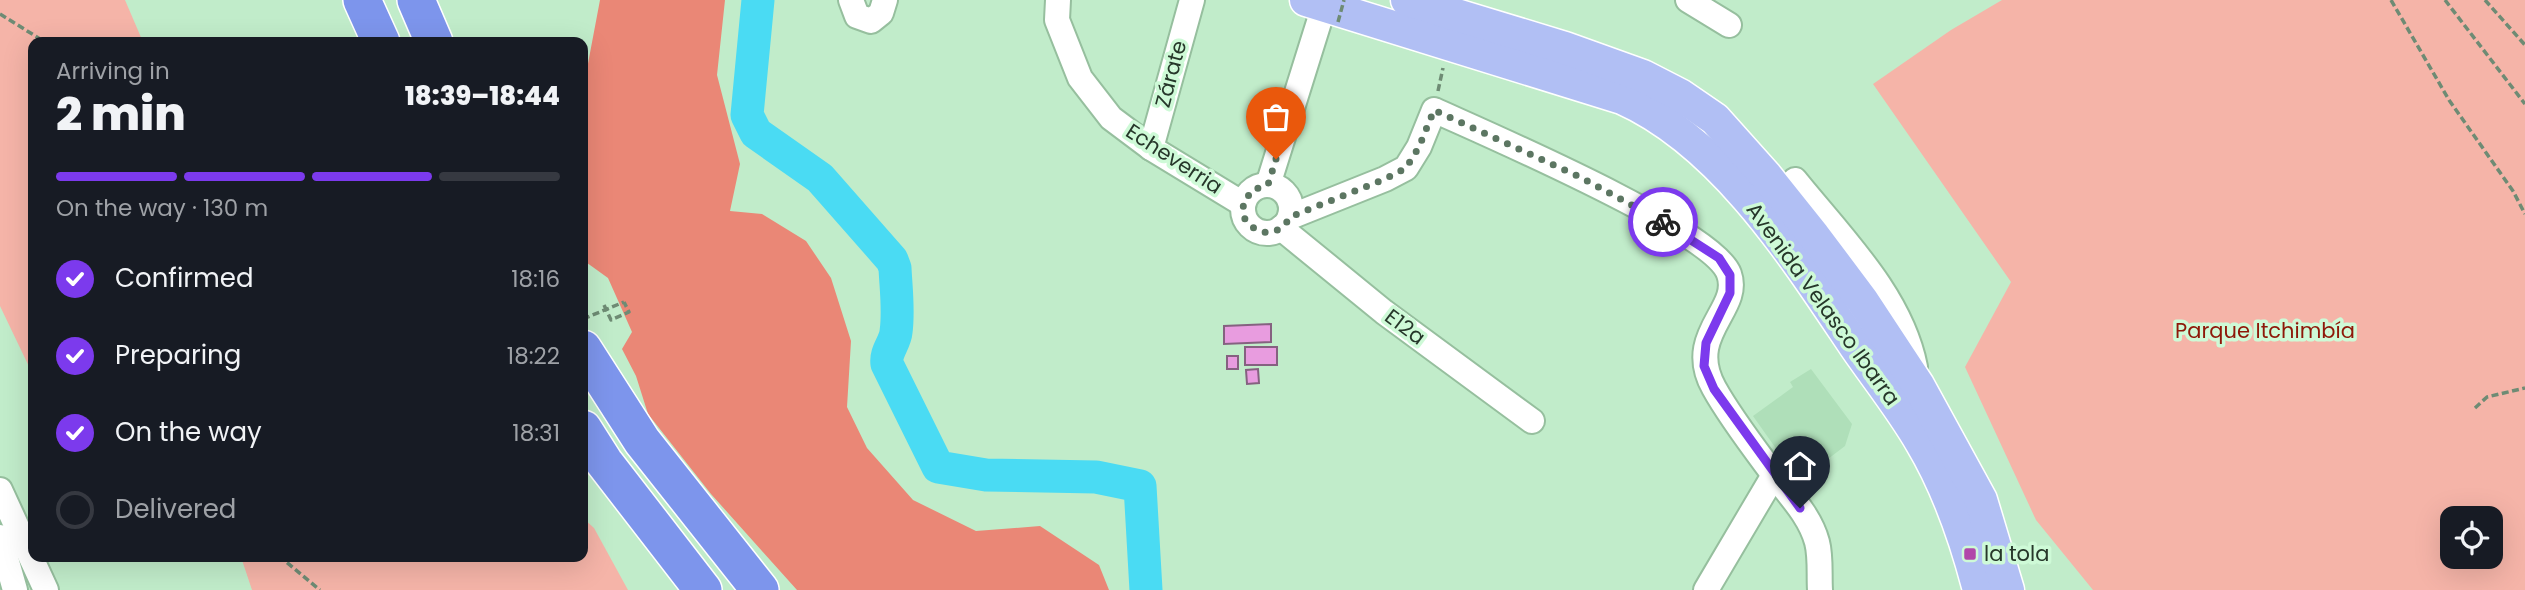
<!DOCTYPE html>
<html lang="en">
<head>
<meta charset="utf-8">
<style>
  body { margin:0; font-family:Poppins,sans-serif; background:#20242c; color:#f1f3f6; height:100vh; display:flex; flex-direction:column; font-size:26px; white-space:nowrap }
  * { box-sizing:border-box; margin:0 }
  p { font-size:23px; color:#9ea1a6 }
  .icon { flex:none; width:38px; height:38px; fill:none; stroke:currentColor; stroke-width:2; stroke-linecap:round; stroke-linejoin:round }
  .map { position:relative; flex:1; overflow:hidden }
  .drawer { position:absolute; left:28px; top:37px; width:560px; height:525px; display:flex; flex-direction:column; background:#171b24; border-radius:14px; box-shadow:0 7px 28px #0002 }
  .drawer>* { flex:none }
  .buttons { position:absolute; left:2440px; top:506px; display:grid; gap:14px }
  .buttons a { display:grid; place-items:center; width:63px; height:63px; border-radius:14px; background:#171b24; box-shadow:0 7px 28px #0002; font-size:35px }
  .pin { position:absolute; display:grid; place-items:center; width:60px; height:60px; color:#fff; margin:-72px -30px; border-radius:50% 50% 50% 0; rotate:-45deg; box-shadow:0 0 7px #0007 }
  .pin .icon { rotate:45deg }
  .courier { position:absolute; display:grid; place-items:center; width:70px; height:70px; margin:-35px; border:5px solid #7c3aed; border-radius:50%; background:#fff; color:#222; box-shadow:0 2px 9px #0007 }
  .overview em { font-style:normal; font-weight:800 }
  .overview div { display:flex; flex-direction:column-reverse }
  .overview { display:flex; align-items:center; justify-content:space-between; height:119px; padding:0 28px }
  h1 { font-size:46px; font-weight:800; line-height:52px }
  .bar { display:grid; grid-template-columns:repeat(4,1fr); gap:10px 7px; align-content:center; height:84px; padding:0 28px }
  .bar i { height:9px; border-radius:5px; background:#363941 }
  .bar .selected { background:#7c3aed }
  .bar p { grid-column:span 4 }
  ol { padding:0 28px; list-style:none }
  li { display:flex; align-items:center; gap:21px; height:77px }
  li p { margin-inline-start:auto }
  li .icon { padding:7px; border-radius:50%; background:#7c3aed; color:#fff; stroke-width:4 }
  li:last-child { color:#9ea1a6 }
  li i { width:38px; height:38px; border:4px solid #363941; border-radius:50% }
  .map>svg:first-child { display:block }
  .built { fill:#afdfb9 }
  .green { fill:#f5b4a8; fill-rule:evenodd }
  .forest { fill:#ea8776 }
  .lines { fill:none; stroke-linecap:round; stroke-linejoin:round }
  .river { stroke:#4adbf3; stroke-width:33 }
  .building { fill:#e89cdf; stroke:#856180; stroke-width:2 }
  .minor-casing { stroke:#96bf9e; stroke-width:28 }
  .major-casing { stroke:#fff; stroke-width:35 }
  .highway-casing { stroke:#fff; stroke-width:40 }
  .path { stroke:#6e8b74; stroke-width:3.5; stroke-dasharray:7 3.5; stroke-linecap:butt }
  .minor { stroke:#fff; stroke-width:24 }
  .major { stroke:#b1bff4; stroke-width:32 }
  .highway { stroke:#7d95ec; stroke-width:37 }
  .path-bridge { stroke:#6e8b74; stroke-width:3.5; stroke-dasharray:7 3.5; stroke-linecap:butt }
  .done { stroke:#5c7662; stroke-width:7; stroke-dasharray:0 12.6 }
  .route { stroke:#7c3aed; stroke-width:9 }
  .poi-dot { fill:#b147a9; stroke:#cefad7; stroke-width:2.5 }
  .labels { text-anchor:middle; stroke-width:7; stroke-linejoin:round; paint-order:stroke }
  .street-label { font-size:21px; fill:#26372a; stroke:#cefad7 }
  .park-label { font-size:21px; fill:#8e1809; stroke:#cefad7 }
  .poi-label { font-size:21px; fill:#26372a; stroke:#cefad7; text-anchor:start }
</style>
</head>
<body>
<div class="map">
<svg width="2525" height="590" viewBox="0 0 2525 590">
  <rect width="100%" height="100%" fill="#c1ecca"/>
  <polygon class="built" points="1811,369 1852,424 1845,446 1799,481 1753,416 1793,387 1790,382"/>
  <g class="green">
    <polygon points="0,0 125,0 143,42 33,42 33,375 0,306"/>
    <path d="M2002,0H2525V590H2093L2036,520L1965,367L2011,282L1873,84L1951,30ZM2490,518V556H2452V518Z"/>
    <polygon points="583,518 594,528 628,590 252,590 241,557 583,556"/>
  </g>
  <polygon class="forest" points="600,0 725,0 717,75 740,164 730,211 762,214 806,241 831,278 851,341 847,407 867,448 913,500 976,531 1040,526 1099,565 1109,590 797,590 711,494 648,414 636,376 622,349 632,332 608,278 583,260 583,90"/>
  <g class="lines">
    <path class="river" d="M758,0L747,115L756,133L820,178L892,260L895,268C896,289 899,311 896,332C895,343 885,352 887,364L938,467L986,475L1096,477L1140,486L1146,590"/>
  </g>
  <g class="building">
    <polygon points="1271,324 1271,342 1224,344 1224,326"/>
    <rect x="1245" y="347" width="32" height="18"/>
    <rect x="1227" y="356" width="11" height="13"/>
    <polygon points="1258,369 1259,383 1247,384 1246,370"/>
  </g>
  <g class="lines">
    <g class="minor-casing">
      <g id="minor">
        <polyline points="851,0 857,16 871,21 881,13 885,0"/>
        <polyline points="1058,0 1057,20 1080,78 1111,118 1151,148 1243,204"/>
        <polyline points="1688,0 1729,25"/>
        <polyline points="1151,148 1192,0"/>
        <path d="M1795,180C1840,236 1901,295 1915,367"/>
        <polyline points="1268,185 1324,6"/>
        <circle cx="1267" cy="209" r="24"/>
        <path d="M1290,217L1385,179L1406,168L1419,147L1434,110C1484,133 1714,231 1729,274C1742,310 1684,334 1714,388C1730,417 1754,448 1774,475C1790,496 1810,516 1817,542C1821,557 1819,575 1820,590"/>
        <polyline points="1281,228 1384,312 1532,421"/>
        <polyline points="0,490 46,590"/>
        <polyline points="0,537 15,590"/>
        <polyline points="1706,590 1774,475"/>
      </g>
    </g>
    <g class="major-casing">
      <g id="major">
        <path d="M1306,0L1622,98C1723,143 1795,257 1855,346C1877,378 1902,409 1921,442C1948,487 1966,540 1979,590"/>
        <polyline points="1407,0 1565,48 1643,76 1680,95 1715,119 1766,176 1814,236 1862,300 1918,385 1981,500 2008,590"/>
      </g>
    </g>
    <g class="highway-casing">
      <g id="highway">
        <polyline points="362,0 381,42"/>
        <polyline points="416,0 434,42"/>
        <polyline points="583,349 642,441 760,590"/>
        <polyline points="583,429 604,462 703,590"/>
      </g>
    </g>
    <g class="path">
      <polyline points="2391,0 2449,100 2513,191 2525,214"/>
      <polyline points="2445,0 2525,104"/>
      <polyline points="2485,0 2525,45"/>
      <polyline points="0,14 45,42"/>
      <polyline points="1438,91 1443,68"/>
      <polyline points="583,263 584,263"/>
      <polyline points="604,305 611,320 629,312 624,302"/>
      <polyline points="2475,408 2487,397 2525,388"/>
      <polyline points="279,556 320,590"/>
    </g>
    <use href="#minor" class="minor"/>
    <use href="#major" class="major"/>
    <use href="#highway" class="highway"/>
    <g class="path-bridge">
      <polyline points="1338,22 1344,0"/>
      <polyline points="583,319 624,302"/>
    </g>
  </g>
  <g class="lines">
    <path class="done" d="M1276,159L1268,185L1252,190L1243,204L1245,220C1259,237 1279,237 1290,217L1385,179L1406,168L1419,147L1434,110L1580,177L1663,222"/>
    <polyline class="route" points="1663,222 1719,258 1730,275 1730,293 1706,343 1704,366 1714,389 1800,508"/>
  </g>
  <rect class="poi-dot" x="1963" y="547" width="14" height="14" rx="3.5"/>
  <g class="labels">
    <g class="street-label">
      <text transform="translate(1171 74) rotate(-75)" y="7">Zárate</text>
      <text transform="translate(1174 159) rotate(33)" y="7">Echeverria</text>
      <text transform="translate(1823 304) rotate(54)" y="7">Avenida Velasco Ibarra</text>
      <text transform="translate(1405 327) rotate(37)" y="7">E12a</text>
    </g>
    <g class="park-label">
      <text x="2265" y="338">Parque Itchimbía</text>
    </g>
    <g class="poi-label">
      <text x="1984" y="561">la tola</text>
    </g>
  </g>
</svg>
<div class="buttons">
<a><svg class="icon" aria-label="locate" viewBox="0 0 24 24"><circle cx="12" cy="12" r="6"/><path d="M12 2v4M12 18v4M2 12h4M18 12h4"/></svg></a>
</div>
<div class="pin" style="left:1276px;top:159px;background:#ea580c"><svg class="icon" aria-label="bag" viewBox="0 0 24 24"><path d="M5 8h14l-1 12H6zM9 8a3 3 0 0 1 6 0"/></svg></div>
<div class="pin" style="left:1800px;top:508px;background:#1f2937"><svg class="icon" aria-label="home" viewBox="0 0 24 24"><path d="M3 11l9-7 9 7M6 9v11h12V9"/></svg></div>
<div class="courier" style="left:1663px;top:222px"><svg class="icon" aria-label="bike" viewBox="0 0 24 24"><circle cx="6" cy="16" r="4"/><circle cx="18" cy="16" r="4"/><path d="M6 16l4-8h5l3 8M10 8l3 8H6M13 5h3"/></svg></div>
<section class="drawer">
<div class="overview"><div><h1>2 min</h1><p>Arriving in</p></div><em>18:39–18:44</em></div>
<div class="bar"><i class="selected"></i><i class="selected"></i><i class="selected"></i><i></i><p>On the way · 130 m</p></div>
<ol>
<li><svg class="icon" aria-label="check" viewBox="0 0 24 24"><path d="M5 12l5 5 9-10"/></svg>Confirmed<p>18:16</p></li>
<li><svg class="icon" aria-label="check" viewBox="0 0 24 24"><path d="M5 12l5 5 9-10"/></svg>Preparing<p>18:22</p></li>
<li><svg class="icon" aria-label="check" viewBox="0 0 24 24"><path d="M5 12l5 5 9-10"/></svg>On the way<p>18:31</p></li>
<li><i></i>Delivered</li>
</ol>
</section>
</div>
</body>
</html>
